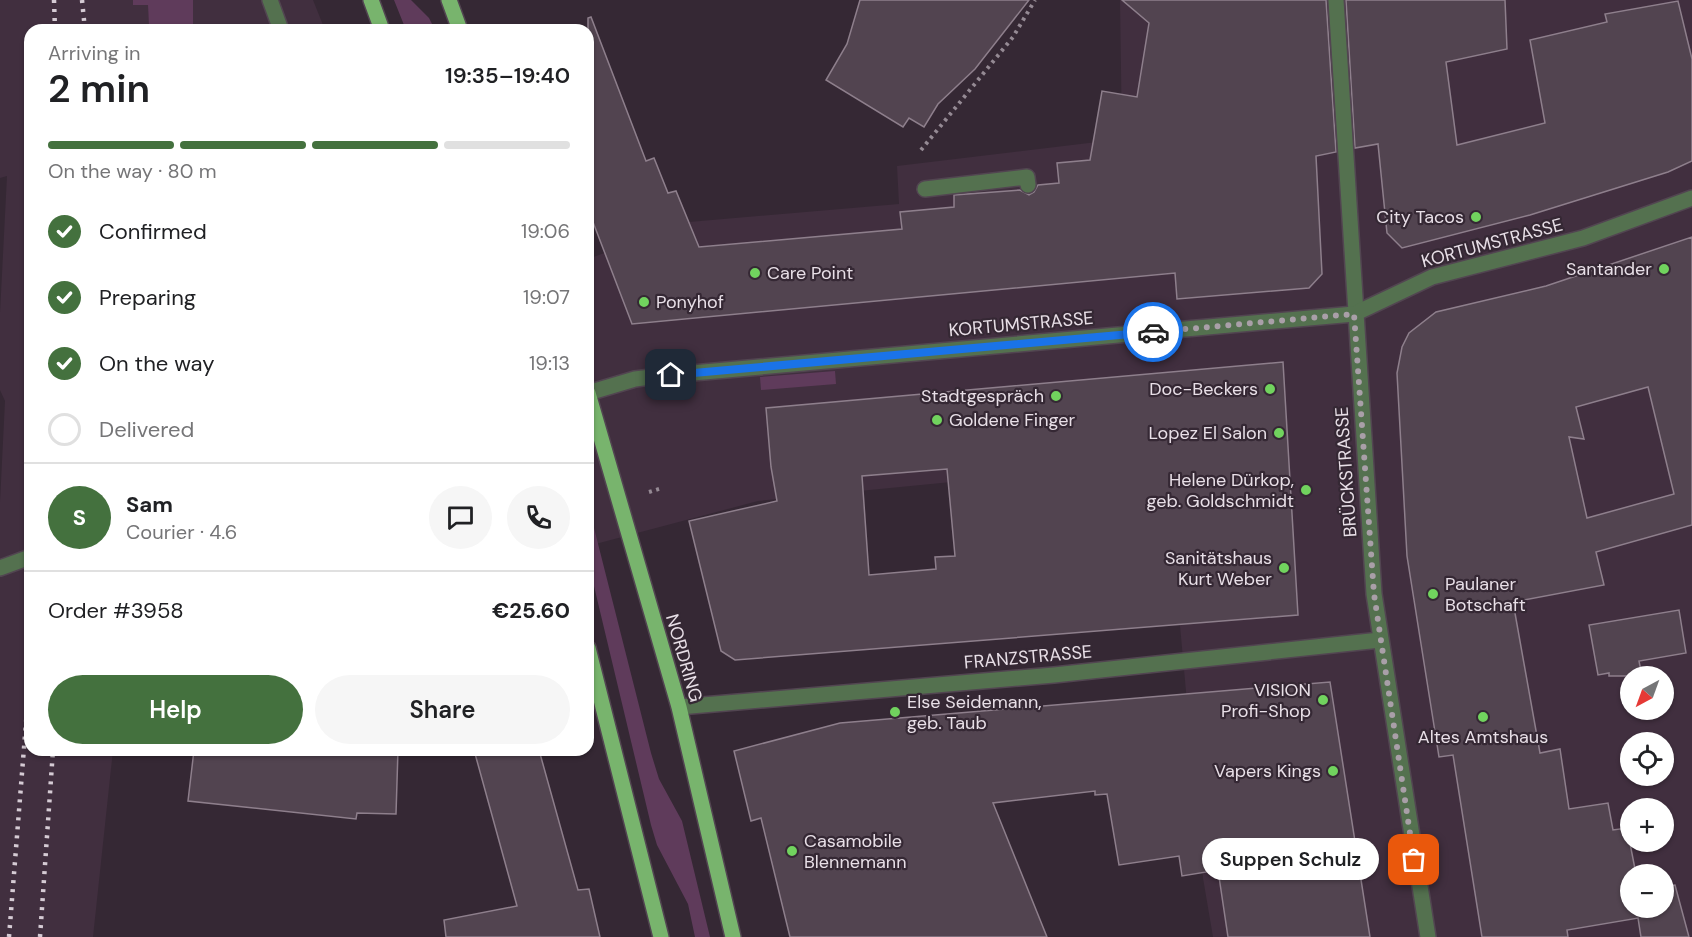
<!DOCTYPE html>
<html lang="en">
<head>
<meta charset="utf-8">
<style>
  body { margin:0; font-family:"DM Sans",sans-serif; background:#f6f6f6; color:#202124; height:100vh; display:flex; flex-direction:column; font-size:22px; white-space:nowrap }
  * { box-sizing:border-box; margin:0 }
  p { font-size:20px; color:#757577 }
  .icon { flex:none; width:33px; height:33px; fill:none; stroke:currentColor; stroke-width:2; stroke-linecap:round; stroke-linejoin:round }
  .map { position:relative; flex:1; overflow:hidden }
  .side { position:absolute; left:24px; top:24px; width:570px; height:732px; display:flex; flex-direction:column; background:#fff; border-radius:18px; box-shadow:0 2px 4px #0004 }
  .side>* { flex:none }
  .needle { width:39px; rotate:221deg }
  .fabs { position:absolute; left:1620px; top:666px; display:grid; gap:12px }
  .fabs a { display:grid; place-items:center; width:54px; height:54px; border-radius:50%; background:#fff; box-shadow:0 2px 4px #0004; font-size:30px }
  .pin { position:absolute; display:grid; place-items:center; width:51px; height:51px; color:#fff; margin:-26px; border-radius:12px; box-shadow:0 3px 9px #0006 }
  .courier { position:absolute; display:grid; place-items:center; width:60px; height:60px; margin:-30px; border:4px solid #1a73e8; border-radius:50%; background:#fff; color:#222; box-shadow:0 2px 8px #0007 }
  .bubble { position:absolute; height:42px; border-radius:21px; background:#fff; box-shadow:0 2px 4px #0004; font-size:20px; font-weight:600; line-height:42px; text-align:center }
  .headline em { font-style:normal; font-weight:600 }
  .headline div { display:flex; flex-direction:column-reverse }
  .headline { display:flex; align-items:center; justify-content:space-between; height:102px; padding:0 24px }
  h1 { font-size:39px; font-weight:600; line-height:45px }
  .bar { display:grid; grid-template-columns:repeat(4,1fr); gap:9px 6px; align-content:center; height:72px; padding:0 24px }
  .bar i { height:8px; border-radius:4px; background:#e0e0e0 }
  .bar .on { background:#44713e }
  .bar p { grid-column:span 4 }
  .line { display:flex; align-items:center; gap:15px; padding:0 24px; border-top:2px solid #e0e0e0 }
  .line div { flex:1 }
  .round { display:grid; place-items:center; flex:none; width:63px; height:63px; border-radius:32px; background:#f6f6f6 }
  ol { padding:0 24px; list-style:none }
  li { display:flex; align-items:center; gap:18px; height:66px }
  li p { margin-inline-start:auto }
  li .icon { padding:6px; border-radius:50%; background:#44713e; color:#fff; stroke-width:4 }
  li:last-child { color:#757577 }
  li i { width:33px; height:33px; border:3px solid #e0e0e0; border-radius:50% }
  .button { display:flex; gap:12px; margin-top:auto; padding:12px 24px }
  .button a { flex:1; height:69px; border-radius:36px; background:#44713e; color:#fff; font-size:24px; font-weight:600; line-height:69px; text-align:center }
  .button a+a { background:#f6f6f6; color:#202124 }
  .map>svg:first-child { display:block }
  .built { fill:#412f3f; fill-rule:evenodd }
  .green { fill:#5f3b5b }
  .building { fill:#524450; stroke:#8e7f8c; stroke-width:1.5; fill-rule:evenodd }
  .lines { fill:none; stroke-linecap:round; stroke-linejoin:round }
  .lane-casing { stroke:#524551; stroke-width:18 }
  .street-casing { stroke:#524551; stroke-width:18 }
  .primary-casing { stroke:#524551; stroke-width:18 }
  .path { stroke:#958a94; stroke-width:4; stroke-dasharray:3 4.5; stroke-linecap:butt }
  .lane { stroke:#54714f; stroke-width:15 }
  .street { stroke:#54714f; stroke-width:15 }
  .primary { stroke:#78b46d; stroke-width:15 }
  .rail { stroke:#d5cbd4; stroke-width:4.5; stroke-dasharray:3 6; stroke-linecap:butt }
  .done { stroke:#a99fa8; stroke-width:6; stroke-dasharray:0 10.8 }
  .route { stroke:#1a73e8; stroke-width:8 }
  .poi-dot { fill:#71d35e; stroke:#352834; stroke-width:2 }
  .labels { text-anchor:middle; stroke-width:4.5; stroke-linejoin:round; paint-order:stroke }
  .poi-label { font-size:18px; fill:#e8dfe7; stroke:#352834; text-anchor:end }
  .street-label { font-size:18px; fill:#e8dfe7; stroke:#352834 }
</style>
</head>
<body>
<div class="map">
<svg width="1692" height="937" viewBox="0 0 1692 937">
  <rect width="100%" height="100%" fill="#352834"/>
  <g class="built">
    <polygon points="0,0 133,0 133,5 148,5 149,30 30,30 30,750 113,750 93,937 0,937 0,502 5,401 0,390 0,313 7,176 0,178"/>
    <polygon points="193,0 313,0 325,30 193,30"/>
    <path d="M1120,0H1692V937H1213L1203,878L1165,461L758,501L588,546V259L689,222L899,204L897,166L1122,139ZM1630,676H1664V710H1630ZM1630,742H1664V776H1630ZM1630,808H1664V842H1630ZM1630,874H1664V908H1630Z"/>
  </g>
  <g class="green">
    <polygon points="133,0 193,0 193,30 149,30 148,5 133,5"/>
    <polygon points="394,0 411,0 429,18 435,30 406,30"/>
    <polygon points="835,371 836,384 761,390 760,377"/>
    <polygon points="592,520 651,753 659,779 682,821 710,937 695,937 688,904 657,845 651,825 588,561 588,521"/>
  </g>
  <g class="building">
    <polygon points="860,0 1029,0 975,69 938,104 924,127 909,118 903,127 826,80 847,44"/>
    <polygon points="1122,0 1326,0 1336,152 1316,156 1322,274 1309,288 1177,299 1175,273 632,324 588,209 588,18 591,17 646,161 654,158 668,193 676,191 699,247 902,229 900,212 954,207 954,195 1020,190 1029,195 1034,192 1038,185 1059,183 1057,163 1090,160 1102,91 1137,97 1149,23"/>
    <polygon points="1346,0 1505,0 1507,49 1446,62 1457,145 1545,123 1530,40 1607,22 1605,14 1678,1 1692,59 1692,161 1668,172 1530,215 1402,248 1387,233 1378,144 1355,148"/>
    <path d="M1692,237V525L1596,552L1604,585L1513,602L1540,753L1560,749L1569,809L1608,803L1613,830L1627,828L1636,874H1630V908H1664V886L1675,885L1689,937H1641L1638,918L1567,930L1568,937H1482L1453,755L1439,757L1407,556L1397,373L1402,347L1409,333L1436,312L1546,286ZM1648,387L1674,494L1587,518L1569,437L1584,439L1576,407Z"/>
    <path d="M1283,362L1298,615L735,660L721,651L689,521L777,501L771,467L766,408ZM947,469L955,556L935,557L936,569L869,575L862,476Z"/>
    <polygon points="1679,610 1686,653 1639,661 1642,676 1609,676 1609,673 1598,675 1589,625"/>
    <polygon points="1330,682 1370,937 1228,937 1218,870 1182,876 1179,856 1119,865 1107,794 1095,795 1095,791 993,803 1047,937 790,937 761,818 751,821 734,751 840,723"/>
    <polygon points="194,750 398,750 396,814 357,813 356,819 188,801"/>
    <polygon points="474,750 539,750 578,890 589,889 600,937 446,937 444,920 517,906"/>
  </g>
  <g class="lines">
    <g class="lane-casing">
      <g id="lane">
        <polyline points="270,0 281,30"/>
        <polyline points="925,189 1027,177 1028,185"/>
      </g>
    </g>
    <g class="street-casing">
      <g id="street">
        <polyline points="1336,0 1374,594 1428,937"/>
        <polyline points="588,393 635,379 659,376 1354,314 1432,277 1583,238 1692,198"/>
        <polyline points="0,568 30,557"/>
        <polyline points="679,707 1054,675 1380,640"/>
      </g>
    </g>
    <g class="primary-casing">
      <g id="primary">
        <polyline points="371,0 382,30"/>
        <polyline points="449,0 460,30"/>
        <polyline points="588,393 679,707 733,937"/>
        <polyline points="588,648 661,937"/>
      </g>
    </g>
    <g class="path">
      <polyline points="921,150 1013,37 1035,0"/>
      <polyline points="649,492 662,488"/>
    </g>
    <use href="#lane" class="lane"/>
    <use href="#street" class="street"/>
    <use href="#primary" class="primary"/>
    <g class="rail">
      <polyline points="54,0 55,30"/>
      <polyline points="82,0 85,30"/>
      <polyline points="9,937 30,672"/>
      <polyline points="40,937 53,750"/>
    </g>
  </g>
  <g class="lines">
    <polyline class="done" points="1153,332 1354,314 1374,594 1414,860"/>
    <polyline class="route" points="671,375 1153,332"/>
  </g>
  <g class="poi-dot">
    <circle cx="1476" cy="217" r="6"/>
    <circle cx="1664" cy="269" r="6"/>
    <circle cx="755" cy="273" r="6"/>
    <circle cx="644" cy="302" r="6"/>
    <circle cx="1270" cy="389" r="6"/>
    <circle cx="1056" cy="396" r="6"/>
    <circle cx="937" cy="420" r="6"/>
    <circle cx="1279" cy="433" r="6"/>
    <circle cx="1306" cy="490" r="6"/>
    <circle cx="1284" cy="568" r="6"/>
    <circle cx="1433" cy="594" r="6"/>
    <circle cx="1323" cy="700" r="6"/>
    <circle cx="895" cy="712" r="6"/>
    <circle cx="1483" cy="717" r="6"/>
    <circle cx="1333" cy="771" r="6"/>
    <circle cx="792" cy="851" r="6"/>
  </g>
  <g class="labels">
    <g class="poi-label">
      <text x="1464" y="223">City Tacos</text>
      <text x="1652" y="275">Santander</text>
      <text x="767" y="279" text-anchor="start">Care Point</text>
      <text x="656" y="308" text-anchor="start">Ponyhof</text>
      <text x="1258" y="395">Doc-Beckers</text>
      <text x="1044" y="402">Stadtgespräch</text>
      <text x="949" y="426" text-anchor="start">Goldene Finger</text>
      <text x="1267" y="439">Lopez El Salon</text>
      <text x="1294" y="486">Helene Dürkop,<tspan x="1294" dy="21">geb. Goldschmidt</tspan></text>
      <text x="1272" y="564">Sanitätshaus<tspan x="1272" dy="21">Kurt Weber</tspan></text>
      <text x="1445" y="590" text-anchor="start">Paulaner<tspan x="1445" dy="21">Botschaft</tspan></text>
      <text x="1311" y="696">VISION<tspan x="1311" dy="21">Profi-Shop</tspan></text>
      <text x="907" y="708" text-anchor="start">Else Seidemann,<tspan x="907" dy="21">geb. Taub</tspan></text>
      <text x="1483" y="743" text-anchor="middle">Altes Amtshaus</text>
      <text x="1321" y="777">Vapers Kings</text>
      <text x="804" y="847" text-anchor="start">Casamobile<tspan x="804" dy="21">Blennemann</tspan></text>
    </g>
    <g class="street-label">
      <text transform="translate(1492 243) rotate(-15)" y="6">KORTUMSTRASSE</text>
      <text transform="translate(1021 324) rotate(-5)" y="6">KORTUMSTRASSE</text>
      <text transform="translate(1346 472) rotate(-94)" y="6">BRÜCKSTRASSE</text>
      <text transform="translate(1028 657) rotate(-5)" y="6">FRANZSTRASSE</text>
      <text transform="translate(684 658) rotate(74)" y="6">NORDRING</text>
    </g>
  </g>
</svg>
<div class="fabs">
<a><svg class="needle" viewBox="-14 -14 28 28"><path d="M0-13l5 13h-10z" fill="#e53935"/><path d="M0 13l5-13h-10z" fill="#757577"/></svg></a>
<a><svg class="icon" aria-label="locate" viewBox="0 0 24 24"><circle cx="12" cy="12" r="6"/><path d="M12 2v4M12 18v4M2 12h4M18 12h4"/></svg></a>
<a>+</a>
<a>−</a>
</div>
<div class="pin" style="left:1414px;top:860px;background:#ea580c"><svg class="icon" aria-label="bag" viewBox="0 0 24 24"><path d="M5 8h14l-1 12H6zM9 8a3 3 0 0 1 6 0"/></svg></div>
<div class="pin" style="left:671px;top:375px;background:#1f2937"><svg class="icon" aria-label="home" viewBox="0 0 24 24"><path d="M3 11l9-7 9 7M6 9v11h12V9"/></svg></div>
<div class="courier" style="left:1153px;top:332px"><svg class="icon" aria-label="car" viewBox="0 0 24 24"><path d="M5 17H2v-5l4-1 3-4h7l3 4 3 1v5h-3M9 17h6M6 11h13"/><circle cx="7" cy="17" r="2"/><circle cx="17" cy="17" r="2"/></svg></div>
<div class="bubble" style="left:1202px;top:838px;width:177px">Suppen Schulz</div>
<section class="side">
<div class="headline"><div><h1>2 min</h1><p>Arriving in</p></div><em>19:35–19:40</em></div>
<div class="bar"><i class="on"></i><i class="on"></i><i class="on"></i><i></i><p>On the way · 80 m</p></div>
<ol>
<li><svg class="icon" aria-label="check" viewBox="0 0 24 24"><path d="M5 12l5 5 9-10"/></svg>Confirmed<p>19:06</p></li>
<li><svg class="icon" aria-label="check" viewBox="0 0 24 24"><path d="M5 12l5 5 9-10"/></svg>Preparing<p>19:07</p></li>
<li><svg class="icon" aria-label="check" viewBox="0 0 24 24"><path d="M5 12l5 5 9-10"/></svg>On the way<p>19:13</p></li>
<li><i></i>Delivered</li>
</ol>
<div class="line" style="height:108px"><b class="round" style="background:#44713e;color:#fff">S</b><div><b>Sam</b><p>Courier · 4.6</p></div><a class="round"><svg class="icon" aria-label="chat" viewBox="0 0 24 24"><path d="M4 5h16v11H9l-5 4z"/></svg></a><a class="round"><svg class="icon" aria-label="phone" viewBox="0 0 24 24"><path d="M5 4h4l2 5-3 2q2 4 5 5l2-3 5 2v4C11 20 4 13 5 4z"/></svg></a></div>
<div class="line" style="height:78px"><div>Order #3958</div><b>€25.60</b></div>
<div class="button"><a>Help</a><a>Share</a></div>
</section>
</div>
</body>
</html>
